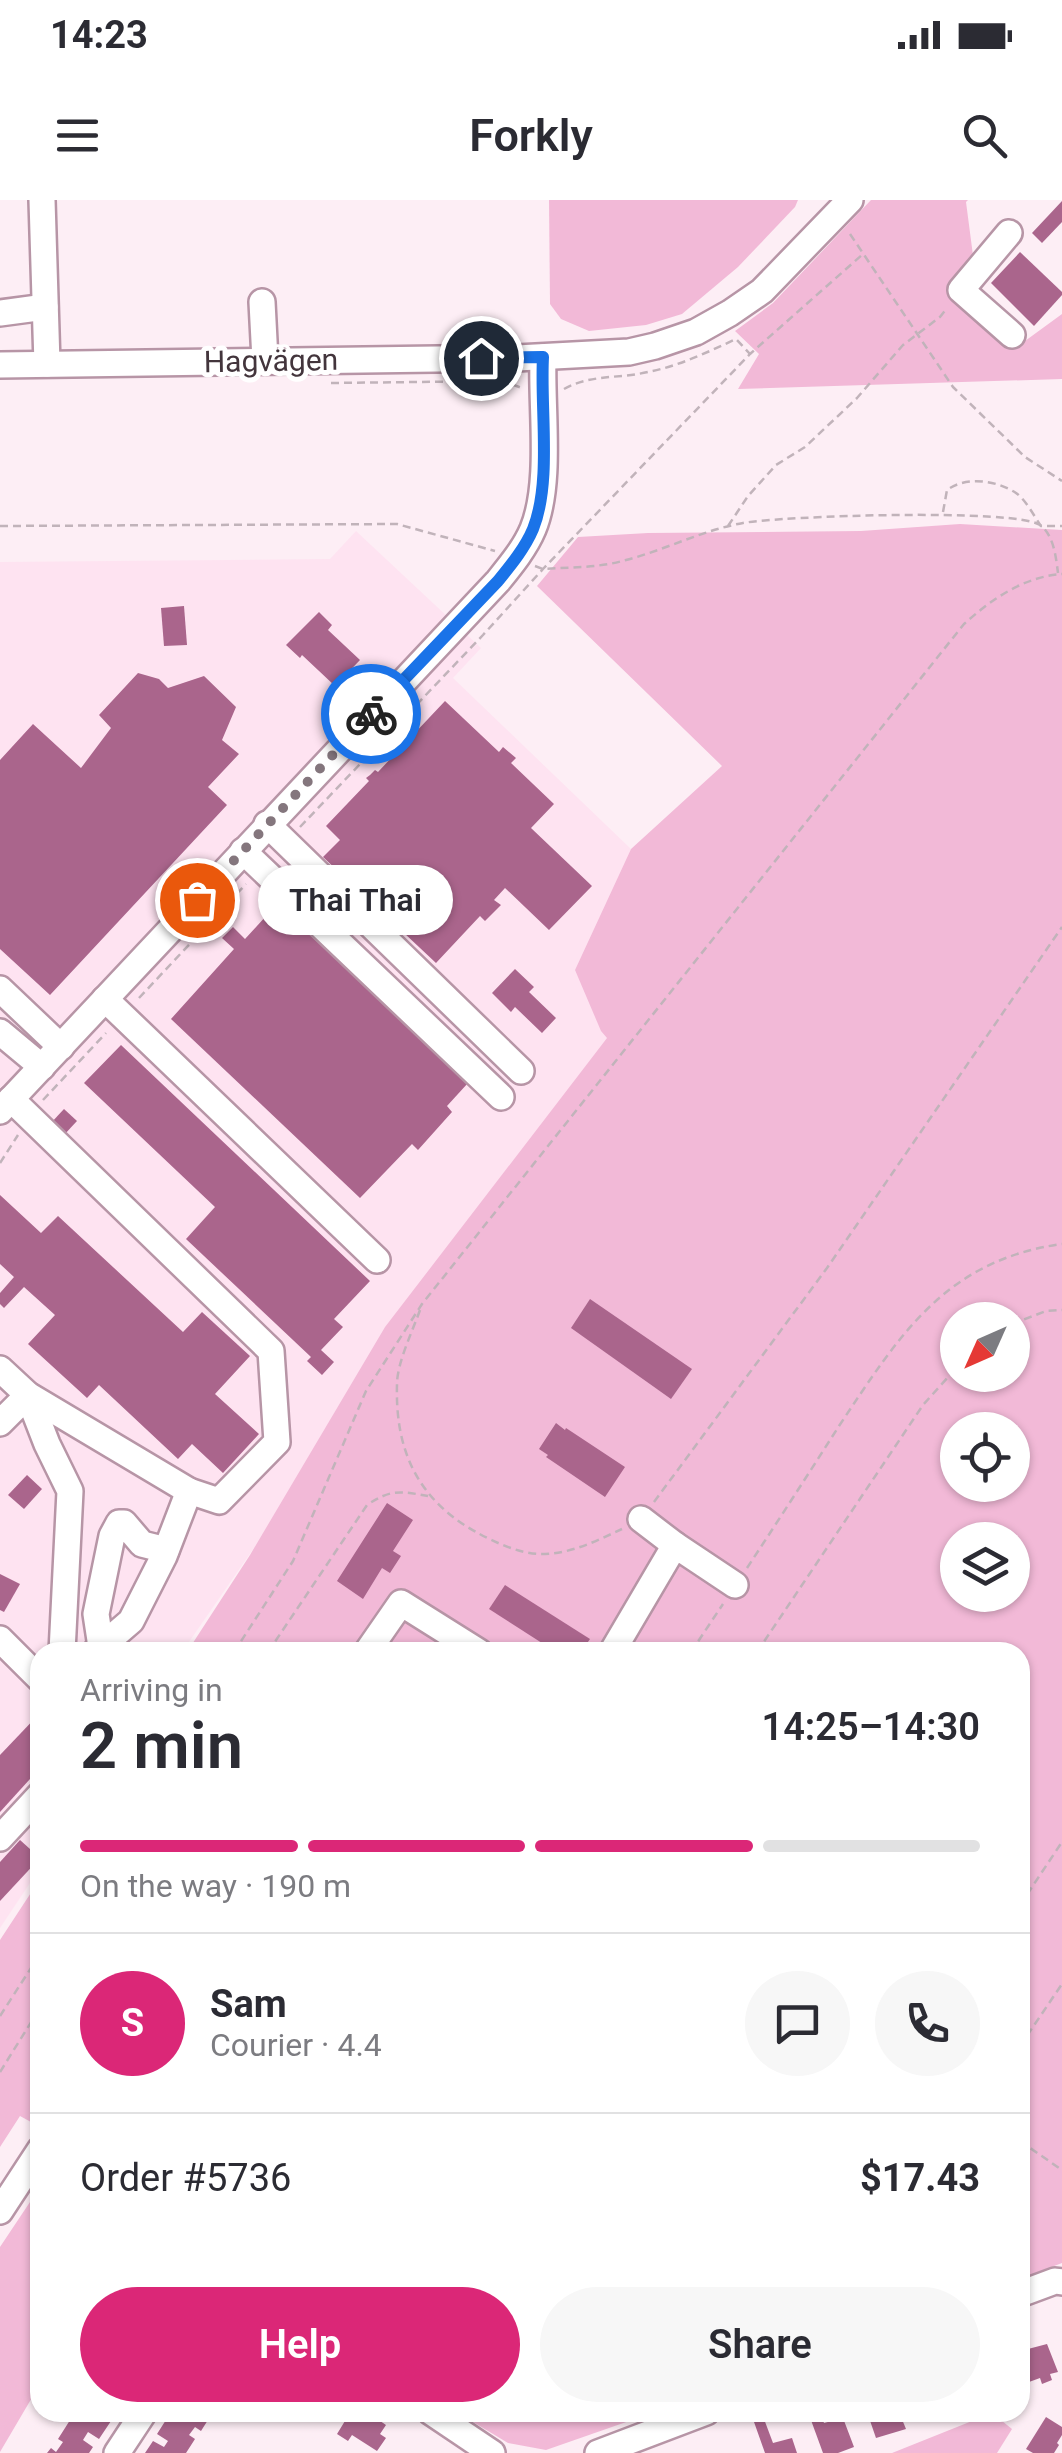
<!DOCTYPE html>
<html lang="en">
<head>
<meta charset="utf-8">
<style>
  body { margin:0; font-family:Roboto,sans-serif; background:#f7f7f7; color:#2b2b33; height:100vh; display:flex; flex-direction:column; font-size:38px; white-space:nowrap }
  * { box-sizing:border-box; margin:0 }
  p { font-size:32px; color:#7c7c81 }
  .icon { flex:none; width:55px; height:55px; fill:none; stroke:currentColor; stroke-width:2; stroke-linecap:round; stroke-linejoin:round }
  .map { position:relative; flex:1; overflow:hidden }
  .panel { position:absolute; left:30px; top:1442px; width:1000px; height:780px; display:flex; flex-direction:column; background:#fff; border-radius:30px; box-shadow:0 2px 8px #0004 }
  .panel>* { flex:none }
  .needle { width:65px; rotate:225deg }
  .buttons { position:absolute; left:940px; top:1102px; display:grid; gap:20px }
  .buttons a { display:grid; place-items:center; width:90px; height:90px; border-radius:50%; background:#fff; box-shadow:0 2px 8px #0004; font-size:50px }
  .pin { position:absolute; display:grid; place-items:center; width:85px; height:85px; color:#fff; margin:-42px; border:5px solid #fff; border-radius:50%; box-shadow:0 2px 10px #0007 }
  .courier { position:absolute; display:grid; place-items:center; width:100px; height:100px; margin:-50px; border:8px solid #1a73e8; border-radius:50%; background:#fff; color:#222; box-shadow:0 2px 12px #0007 }
  .bubble { position:absolute; height:70px; border-radius:35px; background:#fff; box-shadow:0 2px 8px #0004; font-size:32px; font-weight:600; line-height:70px; text-align:center }
  .summary em { font-style:normal; font-weight:600 }
  .summary div { display:flex; flex-direction:column-reverse }
  .summary { display:flex; align-items:center; justify-content:space-between; height:170px; padding:0 50px }
  h1 { font-size:65px; font-weight:600; line-height:75px }
  .bar { display:grid; grid-template-columns:repeat(4,1fr); gap:15px 10px; align-content:center; height:120px; padding:0 50px }
  .bar i { height:12px; border-radius:8px; background:#e1e1e2 }
  .bar .selected { background:#db2777 }
  .bar p { grid-column:span 4 }
  .line { display:flex; align-items:center; gap:25px; padding:0 50px; border-top:2px solid #e1e1e2 }
  .line div { flex:1 }
  .round { display:grid; place-items:center; flex:none; width:105px; height:105px; border-radius:52px; background:#f7f7f7 }
  .button { display:flex; gap:20px; margin-top:auto; padding:20px 50px }
  .button a { flex:1; height:115px; border-radius:60px; background:#db2777; color:#fff; font-size:40px; font-weight:600; line-height:115px; text-align:center }
  .button a+a { background:#f7f7f7; color:#2b2b33 }
  .status { display:flex; justify-content:space-between; align-items:center; height:70px; padding:0 50px; background:#fff; direction:ltr }
  .status svg { height:28px; fill:currentColor }
  header { display:flex; justify-content:space-between; align-items:center; height:130px; padding:0 50px; background:#fff; font-size:45px; font-weight:600 }
  .map>svg:first-child { display:block }
  .built { fill:#fee3f1 }
  .green { fill:#f2b9d7; fill-rule:evenodd }
  .building { fill:#aa658c }
  .lines { fill:none; stroke-linecap:round; stroke-linejoin:round }
  .minor-casing { stroke:#b795a6; stroke-width:30 }
  .path { stroke:#c1b3ba; stroke-width:2.5; stroke-dasharray:8 5; stroke-linecap:butt }
  .minor { stroke:#fff; stroke-width:25 }
  .done { stroke:#84767d; stroke-width:10; stroke-dasharray:0 18 }
  .route { stroke:#1a73e8; stroke-width:12 }
  .labels { text-anchor:middle; stroke-width:10; stroke-linejoin:round; paint-order:stroke }
  .street-label { font-size:30px; fill:#43353c; stroke:#fff }
</style>
</head>
<body>
<div class="status"><b>14:23</b><svg viewBox="0 0 49 12"><path d="M0 12V9h3v3zM5 12V6h3v6zM10 12V3h3v9zM15 12V0h3v12zM26 1h20v11H26zM47 4h2v5h-2z"/></svg></div>
<header><svg class="icon" aria-label="menu" viewBox="0 0 24 24"><path d="M4 6h16M4 12h16M4 18h16"/></svg>Forkly<svg class="icon" aria-label="search" viewBox="0 0 24 24"><circle cx="10" cy="10" r="6"/><path d="M15 15l6 6"/></svg></header>
<div class="map">
<svg width="1062" height="2253" viewBox="0 0 1062 2253">
  <rect width="100%" height="100%" fill="#fdeef5"/>
  <polygon class="built" points="356,331 481,448 453,478 631,649 575,770 608,837 385,1127 258,1342 182,1452 40,1452 40,1668 0,1728 0,362 330,359"/>
  <g class="green">
    <polygon points="549,0 798,0 795,7 738,67 682,114 646,125 589,131 561,119 550,104"/>
    <polygon points="871,0 968,0 966,2 977,86 1025,141 1062,114 1062,179 738,189 759,154 735,131 773,103"/>
    <path d="M960,324L1062,330V2063L1020,2079V1452H187L250,1355L385,1127L607,838L601,831L575,770L631,649L722,566L537,386L578,337L648,333L861,331ZM958,1120H1012V1175H958ZM958,1230H1012V1285H958ZM958,1340H1012V1395H958Z"/>
    <polygon points="40,1679 40,1927 20,1916 0,1947 0,1740"/>
    <polygon points="40,1970 40,2184 0,2252 0,2047 36,1993 29,1986"/>
    <polygon points="458,2213 652,2213 546,2250 508,2243"/>
    <polygon points="992,2213 1012,2229 997,2253 892,2253"/>
  </g>
  <g class="building">
    <polygon points="1062,1 1062,22 1042,43 1032,33"/>
    <polygon points="1020,52 1062,92 1062,95 1034,126 991,83"/>
    <polygon points="184,406 187,445 164,446 161,408"/>
    <polygon points="319,412 332,425 328,430 360,460 335,486 302,455 300,458 286,445"/>
    <polygon points="138,473 159,479 168,488 204,476 236,507 222,540 239,554 208,587 227,605 50,795 0,749 0,560 33,524 81,568 111,528 99,515"/>
    <polygon points="445,501 499,552 503,547 516,558 511,563 554,604 531,628 592,686 549,730 505,688 494,700 501,705 485,721 480,716 436,763 323,657 340,640 326,626 369,581 366,578 370,575 375,570 378,572"/>
    <polygon points="277,704 468,883 447,906 452,912 418,950 412,944 360,998 171,819 234,749 222,738 233,727 245,739"/>
    <polygon points="515,769 534,787 529,792 556,818 542,833 515,807 511,812 492,793"/>
    <polygon points="121,845 370,1081 334,1119 343,1127 321,1150 334,1162 322,1175 307,1161 311,1157 186,1039 215,1007 84,883"/>
    <polygon points="64,909 77,921 63,936 50,924"/>
    <polygon points="0,995 41,1033 58,1016 183,1132 202,1112 250,1156 215,1194 259,1234 223,1273 192,1244 178,1259 99,1185 87,1198 28,1144 55,1115 24,1087 4,1108 0,1104 0,1093 14,1077 0,1064"/>
    <polygon points="590,1099 692,1169 671,1199 571,1128"/>
    <polygon points="556,1223 565,1230 566,1228 625,1267 605,1297 546,1257 548,1255 539,1249"/>
    <polygon points="27,1275 42,1289 24,1309 8,1295"/>
    <polygon points="387,1303 413,1320 393,1351 401,1356 390,1373 382,1368 363,1399 337,1381"/>
    <polygon points="0,1374 20,1384 4,1412 0,1410"/>
    <polygon points="505,1385 590,1439 581,1452 556,1452 489,1409"/>
    <polygon points="40,1513 40,1568 0,1612 0,1555"/>
    <polygon points="20,1640 40,1658 0,1701 0,1662"/>
    <polygon points="1020,2129 1028,2149 1047,2144 1058,2172 1050,2174 1052,2180 1042,2184 1040,2178 1029,2182 1020,2158"/>
    <polygon points="84,2212 111,2212 115,2215 99,2239 88,2232 83,2240 93,2247 89,2253 47,2253 51,2248 56,2252 63,2242 58,2239 72,2217 78,2221"/>
    <polygon points="171,2212 183,2217 186,2212 213,2212 201,2231 195,2227 189,2235 195,2239 186,2253 145,2253 153,2241 164,2247 168,2241 157,2234"/>
    <polygon points="361,2212 367,2212 386,2225 380,2234 386,2238 377,2251 352,2235 348,2241 337,2234 348,2216 356,2221"/>
    <polygon points="808,2212 820,2212 824,2223 843,2218 854,2247 838,2253 823,2253"/>
    <polygon points="867,2212 899,2212 906,2229 876,2238"/>
    <polygon points="1046,2217 1062,2227 1062,2235 1057,2243 1059,2245 1054,2253 1033,2253 1026,2249"/>
    <polygon points="764,2219 773,2243 792,2238 797,2253 765,2253 754,2222"/>
  </g>
  <g class="lines">
    <g class="minor-casing">
      <g id="minor">
        <polyline points="42,0 47,164"/>
        <polyline points="1009,33 961,90 1012,135"/>
        <polyline points="262,102 265,160"/>
        <polyline points="0,113 45,107"/>
        <polyline points="0,165 517,158 629,152 655,146 696,132 730,113 762,91 850,0"/>
        <polyline points="267,624 521,871"/>
        <polyline points="243,651 501,897"/>
        <polyline points="0,789 61,847"/>
        <polyline points="105,799 377,1060"/>
        <polyline points="0,832 42,867"/>
        <path d="M0,911L498,381C511,365 525,348 533,329C552,283 541,208 543,157"/>
        <polyline points="0,1169 28,1195 189,1291 219,1301 277,1242 271,1151 11,899"/>
        <polyline points="0,1223 28,1195 47,1244 70,1291 62,1452"/>
        <polyline points="641,1319 675,1345"/>
        <polyline points="0,1439 40,1479"/>
        <polyline points="101,1447 96,1414 112,1336 119,1323 124,1323 142,1344 166,1350"/>
        <polyline points="95,1452 131,1421 164,1356 189,1291"/>
        <polyline points="367,1452 401,1403 479,1452"/>
        <polyline points="612,1452 675,1345 735,1385"/>
        <polyline points="0,1638 40,1595"/>
        <polyline points="0,2011 40,1950"/>
        <polyline points="1020,2094 1055,2081 1062,2082"/>
        <polyline points="431,2212 492,2253"/>
        <polyline points="117,2253 144,2212"/>
        <polyline points="598,2253 706,2212"/>
      </g>
    </g>
    <g class="path">
      <polyline points="850,34 953,187 1025,257 1062,281"/>
      <polyline points="331,183 503,181 522,188"/>
      <path d="M564,189C591,174 618,179 648,172C679,166 708,152 736,139L750,154"/>
      <path d="M943,312L947,290C966,276 996,280 1016,293C1026,300 1034,316 1041,326H1062"/>
      <polyline points="0,326 397,324 495,351"/>
      <polyline points="728,326 748,296 776,265 805,247 857,198 903,145 940,117 947,108"/>
      <path d="M535,366L543,369C571,367 599,368 626,360C665,350 703,330 743,323C781,316 1015,308 1040,325C1054,335 1056,358 1058,373"/>
      <polyline points="300,627 483,435 543,369 750,154 863,54"/>
      <polyline points="139,798 246,684"/>
      <polyline points="43,900 106,833"/>
      <polyline points="0,963 18,935"/>
      <path d="M420,1110C413,1130 397,1163 397,1184C395,1250 417,1299 476,1332C494,1342 520,1354 541,1354C571,1354 596,1341 622,1329"/>
      <polyline points="1012,1124 1046,1111 1062,1110"/>
      <polyline points="654,1302 827,1068 1062,727"/>
      <path d="M747,1368C778,1321 809,1273 839,1226C899,1136 945,1060 1062,1044"/>
      <path d="M234,1452L293,1361L366,1191L422,1104L964,424C992,399 1023,377 1062,374"/>
      <path d="M268,1452L367,1305C391,1289 400,1291 428,1296"/>
      <polyline points="691,1452 723,1404"/>
      <polyline points="757,1452 923,1205 958,1166"/>
      <polyline points="1020,1705 1062,1642"/>
      <polyline points="0,1816 40,1754"/>
      <polyline points="1020,1846 1062,1784"/>
      <polyline points="0,1872 40,1808"/>
      <polyline points="1020,1941 1062,1970"/>
    </g>
    <use href="#minor" class="minor"/>
  </g>
  <g class="lines">
    <polyline class="done" points="197,700 371,514"/>
    <path class="route" d="M371,514L498,381C511,365 525,348 533,329C552,282 540,208 543,157L481,158"/>
  </g>
  <g class="labels">
    <g class="street-label">
      <text transform="translate(271 161) rotate(-1)" y="10">Hagvägen</text>
    </g>
  </g>
</svg>
<div class="buttons">
<a><svg class="needle" viewBox="-14 -14 28 28"><path d="M0-13l5 13h-10z" fill="#e53935"/><path d="M0 13l5-13h-10z" fill="#7c7c81"/></svg></a>
<a><svg class="icon" aria-label="locate" viewBox="0 0 24 24"><circle cx="12" cy="12" r="6"/><path d="M12 2v4M12 18v4M2 12h4M18 12h4"/></svg></a>
<a><svg class="icon" aria-label="layers" viewBox="0 0 24 24"><path d="M12 4l9 5-9 5-9-5zM3 14l9 5 9-5"/></svg></a>
</div>
<div class="pin" style="left:197px;top:700px;background:#ea580c"><svg class="icon" aria-label="bag" viewBox="0 0 24 24"><path d="M5 8h14l-1 12H6zM9 8a3 3 0 0 1 6 0"/></svg></div>
<div class="pin" style="left:481px;top:158px;background:#1f2937"><svg class="icon" aria-label="home" viewBox="0 0 24 24"><path d="M3 11l9-7 9 7M6 9v11h12V9"/></svg></div>
<div class="courier" style="left:371px;top:514px"><svg class="icon" aria-label="bike" viewBox="0 0 24 24"><circle cx="6" cy="16" r="4"/><circle cx="18" cy="16" r="4"/><path d="M6 16l4-8h5l3 8M10 8l3 8H6M13 5h3"/></svg></div>
<div class="bubble" style="left:258px;top:665px;width:195px">Thai Thai</div>
<section class="panel">
<div class="summary"><div><h1>2 min</h1><p>Arriving in</p></div><em>14:25–14:30</em></div>
<div class="bar"><i class="selected"></i><i class="selected"></i><i class="selected"></i><i></i><p>On the way · 190 m</p></div>
<div class="line" style="height:180px"><b class="round" style="background:#db2777;color:#fff">S</b><div><b>Sam</b><p>Courier · 4.4</p></div><a class="round"><svg class="icon" aria-label="chat" viewBox="0 0 24 24"><path d="M4 5h16v11H9l-5 4z"/></svg></a><a class="round"><svg class="icon" aria-label="phone" viewBox="0 0 24 24"><path d="M5 4h4l2 5-3 2q2 4 5 5l2-3 5 2v4C11 20 4 13 5 4z"/></svg></a></div>
<div class="line" style="height:130px"><div>Order #5736</div><b>$17.43</b></div>
<div class="button"><a>Help</a><a>Share</a></div>
</section>
</div>
</body>
</html>
